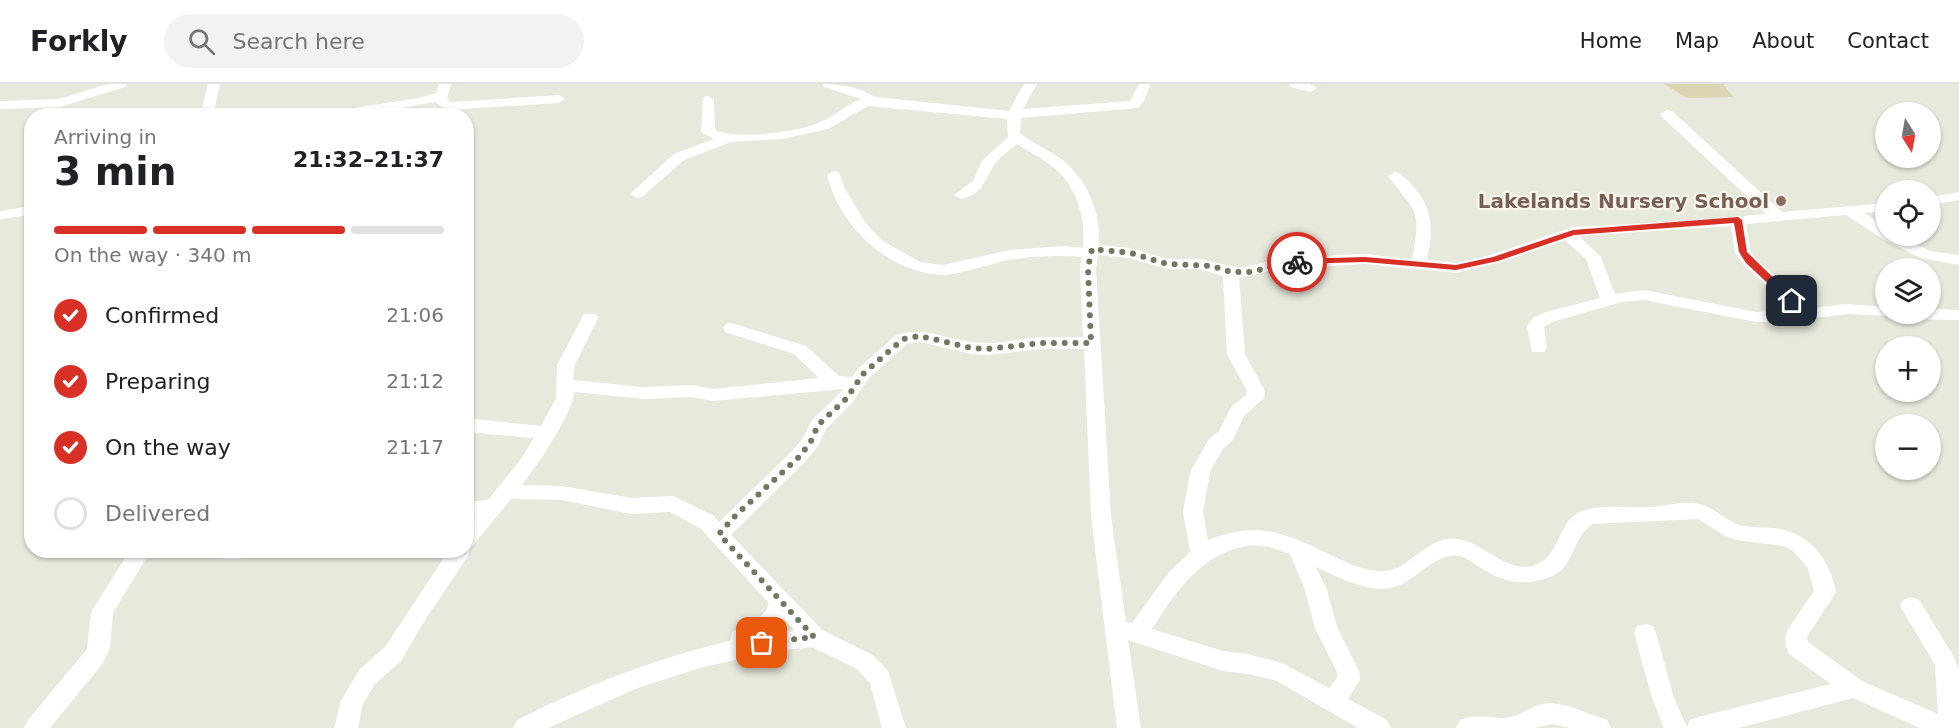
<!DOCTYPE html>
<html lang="en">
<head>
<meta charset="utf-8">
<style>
  body { margin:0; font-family:"DejaVu Sans",sans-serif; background:#f2f2f2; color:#202124; height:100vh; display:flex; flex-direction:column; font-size:22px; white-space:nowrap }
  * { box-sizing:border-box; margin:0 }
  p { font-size:20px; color:#757577 }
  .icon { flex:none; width:33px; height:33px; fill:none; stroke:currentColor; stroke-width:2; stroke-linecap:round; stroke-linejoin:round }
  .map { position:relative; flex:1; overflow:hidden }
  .details { position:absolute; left:24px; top:24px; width:450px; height:450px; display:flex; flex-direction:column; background:#fff; border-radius:24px; box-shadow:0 2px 4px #0004 }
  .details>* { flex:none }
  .needle { width:39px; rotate:169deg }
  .tools { position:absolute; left:1875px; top:18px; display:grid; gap:12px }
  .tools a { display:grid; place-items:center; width:66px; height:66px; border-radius:50%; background:#fff; box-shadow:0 2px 4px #0004; font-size:30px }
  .pin { position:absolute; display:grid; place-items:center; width:51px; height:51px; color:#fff; margin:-26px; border-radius:12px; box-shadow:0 3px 9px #0006 }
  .courier { position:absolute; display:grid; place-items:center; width:60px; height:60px; margin:-30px; border:4px solid #d93025; border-radius:50%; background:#fff; color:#222; box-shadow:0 2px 8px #0007 }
  .headline em { font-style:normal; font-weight:700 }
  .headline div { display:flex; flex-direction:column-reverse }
  .headline { display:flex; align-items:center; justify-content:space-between; height:102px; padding:0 30px }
  h1 { font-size:39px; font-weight:700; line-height:45px }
  .bar { display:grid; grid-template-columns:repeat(4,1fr); gap:9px 6px; align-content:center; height:72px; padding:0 30px }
  .bar i { height:8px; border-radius:4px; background:#e0e0e0 }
  .bar .on { background:#d93025 }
  .bar p { grid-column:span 4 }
  ol { padding:0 30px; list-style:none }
  li { display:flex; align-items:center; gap:18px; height:66px }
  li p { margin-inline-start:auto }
  li .icon { padding:6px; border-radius:50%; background:#d93025; color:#fff; stroke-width:4 }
  li:last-child { color:#757577 }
  li i { width:33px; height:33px; border:3px solid #e0e0e0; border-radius:50% }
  header { display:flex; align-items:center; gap:36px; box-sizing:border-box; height:84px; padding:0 30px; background:#fff; border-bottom:2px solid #e0e0e0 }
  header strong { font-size:28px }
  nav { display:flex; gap:33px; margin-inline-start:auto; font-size:21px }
  .search { width:420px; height:54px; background:#f2f2f2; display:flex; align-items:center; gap:15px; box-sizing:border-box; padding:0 21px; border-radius:33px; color:#757577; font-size:22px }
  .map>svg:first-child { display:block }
  .green { fill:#dcd5b4 }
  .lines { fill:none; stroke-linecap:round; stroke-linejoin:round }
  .minor { fill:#fff; fill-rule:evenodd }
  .route { fill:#d93025 }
  .done { stroke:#717761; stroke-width:6; stroke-dasharray:0 10.8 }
  .education-dot { fill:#8d6e63; stroke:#f6f6ed; stroke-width:2 }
  .labels { text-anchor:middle; stroke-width:4.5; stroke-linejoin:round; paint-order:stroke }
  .education-label { font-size:20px; font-weight:bold; fill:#785e54; stroke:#f6f6ed; text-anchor:end }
</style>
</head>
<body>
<header>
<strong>Forkly</strong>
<div class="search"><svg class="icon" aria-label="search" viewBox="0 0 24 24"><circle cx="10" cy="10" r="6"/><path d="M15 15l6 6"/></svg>Search here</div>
<nav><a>Home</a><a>Map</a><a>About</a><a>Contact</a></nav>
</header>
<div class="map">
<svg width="1959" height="644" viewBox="0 0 1959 644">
  <rect width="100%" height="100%" fill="#e8e9dd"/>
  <polygon class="green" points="1664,0 1723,0 1733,13 1687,14"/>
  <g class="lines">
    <g class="minor">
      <polygon points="108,0 127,0 125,3 60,23 0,25 0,17 59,15"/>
      <polygon points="208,0 220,0 213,32 200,32"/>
      <polygon points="439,0 451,0 447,15 450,18 559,11 565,15 559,19 447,26 435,18 357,32 322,32 328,28 419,14 436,9"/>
      <path d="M822,0C841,0 859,3 875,13L1009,27L1024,0H1037L1023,25L1130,17L1139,0H1149L1150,2L1144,17L1138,24L1021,34L1020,49C1032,59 1047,65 1060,74C1087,94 1101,128 1099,161L1131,164L1168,175H1200L1239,184L1279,175L1335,171L1365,170L1412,175C1422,125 1416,129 1388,92L1395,88C1403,90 1408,97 1414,103C1434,127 1433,147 1427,176L1456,179L1491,171L1573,143L1671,138L1766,130L1662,33L1660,30L1667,26L1672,27L1782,128L1886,119V127L1864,129L1886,143V152H1899L1930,167L1959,171V181L1921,174L1883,155L1846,131L1746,140L1751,168L1755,174L1811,224L1847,220L1886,223V230H1930V225L1959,226V236L1898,235L1891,232L1847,230L1790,237L1756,238L1644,216L1622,218L1552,238L1544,243L1547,264L1544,268H1532L1527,242L1534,233L1546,228L1600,214L1586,175L1565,156L1501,178L1456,189L1365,180L1279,185L1239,194L1245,270L1265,307L1264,314L1244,332L1233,356L1223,365L1210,388L1203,428L1208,456C1263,435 1288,451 1337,474C1352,481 1368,488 1385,487C1407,486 1423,458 1448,455C1480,451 1501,489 1532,482C1561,475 1556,437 1582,427C1604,419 1627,425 1650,423C1666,422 1683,416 1699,420C1715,424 1725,436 1739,441C1751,444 1763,443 1775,444C1810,449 1830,475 1836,508L1807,553L1808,558L1862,597L1938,630L1935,581L1900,522L1903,516L1911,513L1919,516L1953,571L1959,586V644H1920L1853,614L1739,644H1664L1652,614L1634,549L1637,542L1645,540L1653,542L1656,549L1674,614L1687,643L1690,636L1698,633L1831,600L1789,570C1785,561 1784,554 1788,545L1814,507L1808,484L1793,467L1784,462L1742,457L1727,453L1698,435L1593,440C1572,452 1575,483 1552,492C1527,503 1505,499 1483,485C1475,481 1467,473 1459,472C1435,467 1415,500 1390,504C1366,508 1338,493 1316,483L1327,506L1337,543L1359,587L1360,596L1348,615L1387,636L1391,644H1358L1277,597L1248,590L1223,587L1128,556L1141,644H1117L1091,432L1084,265H1042L987,271L971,270L920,258L907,260L869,294L852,319L826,345L818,362L806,377L731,451L822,546L873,571L888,587L906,644H882L870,599L857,585L812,563L777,567L703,583L635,605L548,644H513L517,636C585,602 655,574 730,557L732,548C747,541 764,536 769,519L700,444L670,428L631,430L562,416L511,415L470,465L468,472L425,536L401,577L375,600L363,620L358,644H334L341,617L359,586L385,563L449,466H466V443L475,433L466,434V418L488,416L521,375L534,354L466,348V334L541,342L556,314L557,281L584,230H596L598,234L575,281L573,296L643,303L692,301L713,305L819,294L794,270L725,248L723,244L725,240L731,239L806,262L839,292L852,293L857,286L896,251C931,241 953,260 987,259C1005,259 1023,254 1042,253C1055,253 1069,253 1083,253L1080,184L1082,173C1058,171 1032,172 1009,176C988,180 961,191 941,191C888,188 839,142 827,91L834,87L839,88L844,103L867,141L883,157L920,178L943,181L1010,166L1063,162L1083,164C1086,132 1076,99 1049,80C1039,72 1027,67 1017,60C1009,67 998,74 993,83C983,99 982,110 961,115L954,111L973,97L982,77L1008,53L1007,35L868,22L828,45L782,55L731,58L684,76L642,113L637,114L630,110L674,70L714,55L701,48L703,13L708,12L714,16L715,46C739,56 796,49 820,38C835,32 846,21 861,15L824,3ZM1731,142L1735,168L1743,180L1793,226L1756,228L1644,206L1615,210L1601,173L1579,152ZM1098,171L1129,174L1167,185H1199L1223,192L1227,270L1247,307L1246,311L1231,323L1219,347L1209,355L1190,388L1183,428L1190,468L1169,488L1132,539L1126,538L1111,432L1096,184ZM844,305L812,336L803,354L792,367L719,438L714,432L673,412L631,414L562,402L522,401C535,385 575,326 574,308L643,315L692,313L713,317ZM1251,461L1270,463L1290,470L1305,506L1315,544L1337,588V594L1329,604L1282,579L1248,570L1223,567L1152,545C1178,505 1201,469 1251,461ZM784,535L794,546L773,549Z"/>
      <polygon points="1289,0 1310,0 1317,4 1311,8 1291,3"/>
      <polygon points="1959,108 1959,116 1930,121 1930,113"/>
      <polygon points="32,122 32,131 0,135 0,127"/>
      <polygon points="130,466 151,466 113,529 110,564 103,579 50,644 24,644 28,636 87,565 91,528"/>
      <path d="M209,466H254L251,472C239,476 224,476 212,472Z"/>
      <path d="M1551,619L1568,622L1607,636L1611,644H1570L1551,640L1535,644H1456L1460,636C1481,628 1496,637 1511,633C1527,629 1531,620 1551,619Z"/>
    </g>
  </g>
  <polygon class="route" points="1738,133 1742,136 1747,168 1795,215 1795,219 1789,219 1746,179 1739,168 1734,139 1574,151 1498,177 1456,186 1365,178 1297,180 1293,178 1297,175 1365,173 1456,181 1493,173 1573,146"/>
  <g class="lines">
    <polyline class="done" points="762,559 814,553 719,450 734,433 800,372 811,357 818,341 846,315 863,290 903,255 920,252 971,264 987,265 1042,259 1091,259 1088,184 1092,165 1131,169 1167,180 1212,182 1231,188 1249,188 1297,178"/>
  </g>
  <circle class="education-dot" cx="1781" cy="117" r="6"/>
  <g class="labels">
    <g class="education-label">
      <text x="1769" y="124">Lakelands Nursery School</text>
    </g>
  </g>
</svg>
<div class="tools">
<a><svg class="needle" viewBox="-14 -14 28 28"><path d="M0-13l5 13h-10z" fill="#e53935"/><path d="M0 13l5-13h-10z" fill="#757577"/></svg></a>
<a><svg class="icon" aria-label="locate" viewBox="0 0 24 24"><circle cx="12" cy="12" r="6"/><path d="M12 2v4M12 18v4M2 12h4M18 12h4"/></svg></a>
<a><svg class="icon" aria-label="layers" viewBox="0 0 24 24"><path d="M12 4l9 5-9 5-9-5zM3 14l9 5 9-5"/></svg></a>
<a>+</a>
<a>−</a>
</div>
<div class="pin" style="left:762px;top:559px;background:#ea580c"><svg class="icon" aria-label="bag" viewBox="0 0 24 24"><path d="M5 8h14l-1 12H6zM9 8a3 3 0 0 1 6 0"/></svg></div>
<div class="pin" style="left:1792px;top:217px;background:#1f2937"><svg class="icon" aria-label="home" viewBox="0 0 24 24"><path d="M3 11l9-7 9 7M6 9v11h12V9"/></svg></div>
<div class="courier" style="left:1297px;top:178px"><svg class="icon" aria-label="bike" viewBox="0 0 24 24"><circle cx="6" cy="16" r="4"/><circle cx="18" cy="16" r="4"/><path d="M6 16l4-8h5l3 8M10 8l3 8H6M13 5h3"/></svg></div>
<section class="details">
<div class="headline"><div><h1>3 min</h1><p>Arriving in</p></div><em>21:32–21:37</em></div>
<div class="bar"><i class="on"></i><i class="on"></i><i class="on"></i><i></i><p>On the way · 340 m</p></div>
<ol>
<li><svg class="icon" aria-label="check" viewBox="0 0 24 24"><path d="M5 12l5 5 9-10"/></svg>Confirmed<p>21:06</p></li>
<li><svg class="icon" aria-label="check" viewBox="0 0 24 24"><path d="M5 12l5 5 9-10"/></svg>Preparing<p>21:12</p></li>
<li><svg class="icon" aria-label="check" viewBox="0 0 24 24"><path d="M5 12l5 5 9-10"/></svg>On the way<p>21:17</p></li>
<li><i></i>Delivered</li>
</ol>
</section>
</div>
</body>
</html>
